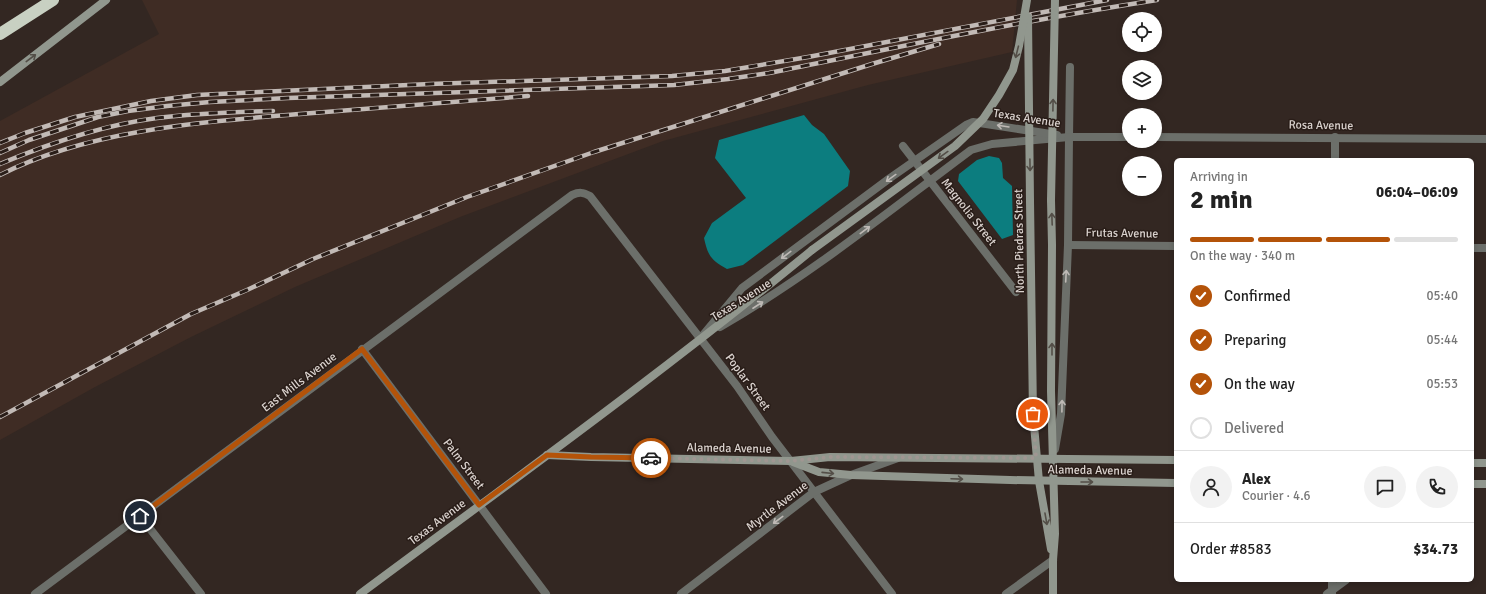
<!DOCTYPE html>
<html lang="en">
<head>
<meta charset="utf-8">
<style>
  body { margin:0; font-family:Signika,sans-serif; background:#f2f2f2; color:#222; height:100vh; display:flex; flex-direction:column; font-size:15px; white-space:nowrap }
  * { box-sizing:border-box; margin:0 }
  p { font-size:13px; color:#767676 }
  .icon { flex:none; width:22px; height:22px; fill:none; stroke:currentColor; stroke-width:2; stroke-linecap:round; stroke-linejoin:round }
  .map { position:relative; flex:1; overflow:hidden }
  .drawer { position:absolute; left:1174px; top:158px; width:300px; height:424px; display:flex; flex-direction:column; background:#fff; border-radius:6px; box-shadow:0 2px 6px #0003 }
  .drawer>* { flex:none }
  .fabs { position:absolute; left:1122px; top:12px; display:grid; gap:8px }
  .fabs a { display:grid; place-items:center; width:40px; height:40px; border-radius:50%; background:#fff; box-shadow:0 2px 6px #0003; font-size:20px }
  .pin { position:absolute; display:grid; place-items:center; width:34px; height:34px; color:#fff; margin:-17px; border:2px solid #fff; border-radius:50%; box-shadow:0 1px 4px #0007 }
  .courier { position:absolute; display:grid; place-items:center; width:40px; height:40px; margin:-20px; border:3px solid #b45309; border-radius:50%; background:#fff; color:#222; box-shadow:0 1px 5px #0007 }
  .overview em { font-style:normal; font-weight:700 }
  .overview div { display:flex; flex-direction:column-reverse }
  .overview { display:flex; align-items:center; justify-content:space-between; height:68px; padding:0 16px }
  h1 { font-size:26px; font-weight:700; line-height:30px }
  .bar { display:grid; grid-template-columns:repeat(4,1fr); gap:6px 4px; align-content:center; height:48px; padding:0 16px }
  .bar i { height:5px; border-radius:3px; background:#e0e0e0 }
  .bar .selected { background:#b45309 }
  .bar p { grid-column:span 4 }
  .line { display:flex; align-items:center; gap:10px; padding:0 16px; border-top:1px solid #e0e0e0 }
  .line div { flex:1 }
  .round { display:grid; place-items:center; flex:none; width:42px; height:42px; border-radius:21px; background:#f2f2f2 }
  ol { padding:0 16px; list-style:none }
  li { display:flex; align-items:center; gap:12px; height:44px }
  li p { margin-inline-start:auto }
  li .icon { padding:4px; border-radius:50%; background:#b45309; color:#fff; stroke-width:4 }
  li:last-child { color:#767676 }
  li i { width:22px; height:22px; border:2px solid #e0e0e0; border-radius:50% }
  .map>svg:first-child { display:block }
  .built { fill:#3f2c24 }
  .water { fill:#0c7d7f }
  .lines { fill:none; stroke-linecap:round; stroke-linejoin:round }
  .minor { stroke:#6c6f6a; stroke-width:8 }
  .tertiary { stroke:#6c6f6a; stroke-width:8 }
  .secondary { stroke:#91978e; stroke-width:8 }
  .motorway { stroke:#c8d0c2; stroke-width:12 }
  .rail-casing { stroke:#c2bab6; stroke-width:4.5 }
  .rail { stroke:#291d18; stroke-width:3; stroke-dasharray:9; stroke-linecap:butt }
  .secondary-bridge { stroke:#91978e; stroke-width:8 }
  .oneway { stroke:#534e47 }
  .oneway2 { stroke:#beb9b5 }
  .done { stroke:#a09692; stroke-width:4; stroke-dasharray:0 7.2 }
  .route { stroke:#b45309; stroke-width:5 }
  .labels { text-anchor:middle; stroke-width:3; stroke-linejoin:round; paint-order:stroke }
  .street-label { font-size:12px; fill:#dad2ce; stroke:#291d18 }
</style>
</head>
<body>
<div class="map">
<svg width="1486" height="594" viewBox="0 0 1486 594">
  <rect width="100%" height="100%" fill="#332722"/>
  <polygon class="built" points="142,0 1017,0 1012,52 868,85 663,141 460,217 295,287 191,337 95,387 0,440 0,121 159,34"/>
  <g class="water">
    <path d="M804,115L812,125L824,134L850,171L848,186L743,265L727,269C711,260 708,256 704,238L712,223L746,198L715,158L719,140Z"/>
    <polygon points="989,156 999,158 1002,163 1003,178 1012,186 1013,235 1002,239 958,181 959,174 977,160"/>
  </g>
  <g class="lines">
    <g class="minor">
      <polyline points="1069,137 1070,67"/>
      <polyline points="903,146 1016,292"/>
      <polyline points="1335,160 1335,137"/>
      <polyline points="1068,245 1176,246"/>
      <polyline points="1472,248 1486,248"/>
      <polyline points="362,349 546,594"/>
      <polyline points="140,516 201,594"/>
      <path d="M35,594C214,461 392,327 572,195C579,192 583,192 590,196L737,386L772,437L892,594"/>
      <polyline points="1006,594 1053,560"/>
      <polyline points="1332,594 1332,580"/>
    </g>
    <g class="tertiary">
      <polyline points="1155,137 1486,139"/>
      <path d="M720,327C809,276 889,211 971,150L992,144L1069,137H1129"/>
      <polyline points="703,335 742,288 890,178 966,125 973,122 1057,135"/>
      <polyline points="1055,449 1061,414 1068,245 1069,137"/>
      <polyline points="681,594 814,492 851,475 898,458"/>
      <polyline points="1327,594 1346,580"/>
    </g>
    <g class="secondary">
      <polyline points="0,82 106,0"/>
      <polyline points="1051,200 1052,245 1051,391 1055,534 1053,560 1053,594"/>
      <polyline points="1030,201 1033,414 1039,481 1051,549"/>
      <polyline points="547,455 591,457 791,461 830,457 1176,460"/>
      <polyline points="793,462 819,472 851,475 1010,480 1176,483"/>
      <polyline points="1472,463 1486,463"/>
      <polyline points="1472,484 1486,484"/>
      <path d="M360,594C512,481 666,370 812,250"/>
    </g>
    <polyline class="motorway" points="0,34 53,0"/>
    <g class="rail-casing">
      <g id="rail">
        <polyline points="0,143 25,133 75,117 151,101 197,95 430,84 672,76 725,71 808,57 1107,0"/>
        <path d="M0,153L29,140L98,117L128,111L167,106L210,102L288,98L674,85L728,79L769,73C898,47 1027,20 1157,0"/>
        <path d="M0,164C50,143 103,125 157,118C195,113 234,112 273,111"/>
        <path d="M0,175C88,130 202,122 300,114C376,108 452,102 528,96"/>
        <polyline points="0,417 191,314 247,290 313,259 467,197 594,152 872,64 939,44"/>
      </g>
    </g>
    <use href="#rail" class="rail"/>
    <g class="secondary-bridge">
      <polyline points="1028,17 1030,201"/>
      <polyline points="1051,200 1055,0"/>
      <polyline points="812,250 955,146 983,119 999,95 1013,70 1019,46 1027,0"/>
    </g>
  </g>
  <defs><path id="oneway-shaft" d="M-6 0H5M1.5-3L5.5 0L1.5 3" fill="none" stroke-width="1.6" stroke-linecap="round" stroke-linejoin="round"/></defs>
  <g class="oneway">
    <use href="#oneway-shaft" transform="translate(1017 52) rotate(104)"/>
    <use href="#oneway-shaft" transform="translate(31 58) rotate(-37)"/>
    <use href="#oneway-shaft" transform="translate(1053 105) rotate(-89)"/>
    <use href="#oneway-shaft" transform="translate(943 155) rotate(144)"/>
    <use href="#oneway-shaft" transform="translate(1030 165) rotate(89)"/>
    <use href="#oneway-shaft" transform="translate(1052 219) rotate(-92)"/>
    <use href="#oneway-shaft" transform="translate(1052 349) rotate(-90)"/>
    <use href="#oneway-shaft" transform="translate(828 473) rotate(6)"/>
    <use href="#oneway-shaft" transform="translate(957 479) rotate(2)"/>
    <use href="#oneway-shaft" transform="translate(1087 482)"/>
    <use href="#oneway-shaft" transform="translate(1046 519) rotate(80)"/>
  </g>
  <g class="oneway2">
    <use href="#oneway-shaft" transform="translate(1003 126) rotate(-171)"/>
    <use href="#oneway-shaft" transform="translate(891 178) rotate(144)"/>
    <use href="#oneway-shaft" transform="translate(865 230) rotate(-37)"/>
    <use href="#oneway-shaft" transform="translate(786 255) rotate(143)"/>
    <use href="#oneway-shaft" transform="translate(1066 276) rotate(-87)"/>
    <use href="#oneway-shaft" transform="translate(758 305) rotate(-33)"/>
    <use href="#oneway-shaft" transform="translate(1062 406) rotate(-89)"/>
    <use href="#oneway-shaft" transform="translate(778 520) rotate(143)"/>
  </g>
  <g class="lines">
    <polyline class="done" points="651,458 791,461 830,457 1036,458 1033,414"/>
    <polyline class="route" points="140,516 362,349 479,505 547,455 591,457 651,458"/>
  </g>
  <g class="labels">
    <g class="street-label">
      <text transform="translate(1027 118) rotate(9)" y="4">Texas Avenue</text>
      <text transform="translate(1321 125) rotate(1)" y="4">Rosa Avenue</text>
      <text transform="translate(969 212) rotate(52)" y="4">Magnolia Street</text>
      <text transform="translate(1122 233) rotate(1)" y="4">Frutas Avenue</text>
      <text transform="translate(1019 241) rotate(-91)" y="4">North Piedras Street</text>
      <text transform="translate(741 300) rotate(-32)" y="4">Texas Avenue</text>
      <text transform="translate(299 382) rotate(-37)" y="4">East Mills Avenue</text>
      <text transform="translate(748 382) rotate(54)" y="4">Poplar Street</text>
      <text transform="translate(729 448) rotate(1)" y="4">Alameda Avenue</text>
      <text transform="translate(464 464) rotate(53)" y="4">Palm Street</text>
      <text transform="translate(1090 470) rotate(1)" y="4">Alameda Avenue</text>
      <text transform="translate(777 506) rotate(-37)" y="4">Myrtle Avenue</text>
      <text transform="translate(437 522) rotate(-37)" y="4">Texas Avenue</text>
    </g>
  </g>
</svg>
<div class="fabs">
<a><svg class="icon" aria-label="locate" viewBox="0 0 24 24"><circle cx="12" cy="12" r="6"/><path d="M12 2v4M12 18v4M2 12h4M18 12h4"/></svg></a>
<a><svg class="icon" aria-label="layers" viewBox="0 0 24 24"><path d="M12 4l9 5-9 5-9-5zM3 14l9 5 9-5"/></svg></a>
<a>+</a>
<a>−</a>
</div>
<div class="pin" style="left:1033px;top:414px;background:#ea580c"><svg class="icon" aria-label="bag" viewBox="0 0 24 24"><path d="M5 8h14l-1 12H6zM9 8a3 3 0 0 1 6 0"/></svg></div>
<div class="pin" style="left:140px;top:516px;background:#1f2937"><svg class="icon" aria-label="home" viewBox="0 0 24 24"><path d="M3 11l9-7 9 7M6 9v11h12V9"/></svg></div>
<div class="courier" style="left:651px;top:458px"><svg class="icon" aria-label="car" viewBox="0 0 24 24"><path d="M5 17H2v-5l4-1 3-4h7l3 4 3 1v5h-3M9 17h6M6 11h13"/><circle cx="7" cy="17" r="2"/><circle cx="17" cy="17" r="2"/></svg></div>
<section class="drawer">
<div class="overview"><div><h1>2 min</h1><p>Arriving in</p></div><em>06:04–06:09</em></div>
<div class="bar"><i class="selected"></i><i class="selected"></i><i class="selected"></i><i></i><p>On the way · 340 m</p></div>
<ol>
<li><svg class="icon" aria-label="check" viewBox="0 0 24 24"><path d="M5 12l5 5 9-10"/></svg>Confirmed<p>05:40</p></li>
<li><svg class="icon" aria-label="check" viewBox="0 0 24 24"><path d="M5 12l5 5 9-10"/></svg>Preparing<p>05:44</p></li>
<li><svg class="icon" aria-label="check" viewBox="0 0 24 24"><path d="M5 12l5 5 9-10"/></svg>On the way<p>05:53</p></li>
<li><i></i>Delivered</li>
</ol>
<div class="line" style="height:72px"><a class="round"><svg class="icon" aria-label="person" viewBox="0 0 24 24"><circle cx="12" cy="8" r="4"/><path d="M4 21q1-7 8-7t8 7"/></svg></a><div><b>Alex</b><p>Courier · 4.6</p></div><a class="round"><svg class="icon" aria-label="chat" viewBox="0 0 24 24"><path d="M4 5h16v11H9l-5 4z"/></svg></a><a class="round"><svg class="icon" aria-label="phone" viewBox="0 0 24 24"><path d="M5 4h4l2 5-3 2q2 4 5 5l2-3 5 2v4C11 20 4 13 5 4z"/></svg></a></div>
<div class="line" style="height:52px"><div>Order #8583</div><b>$34.73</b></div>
</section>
</div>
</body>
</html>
